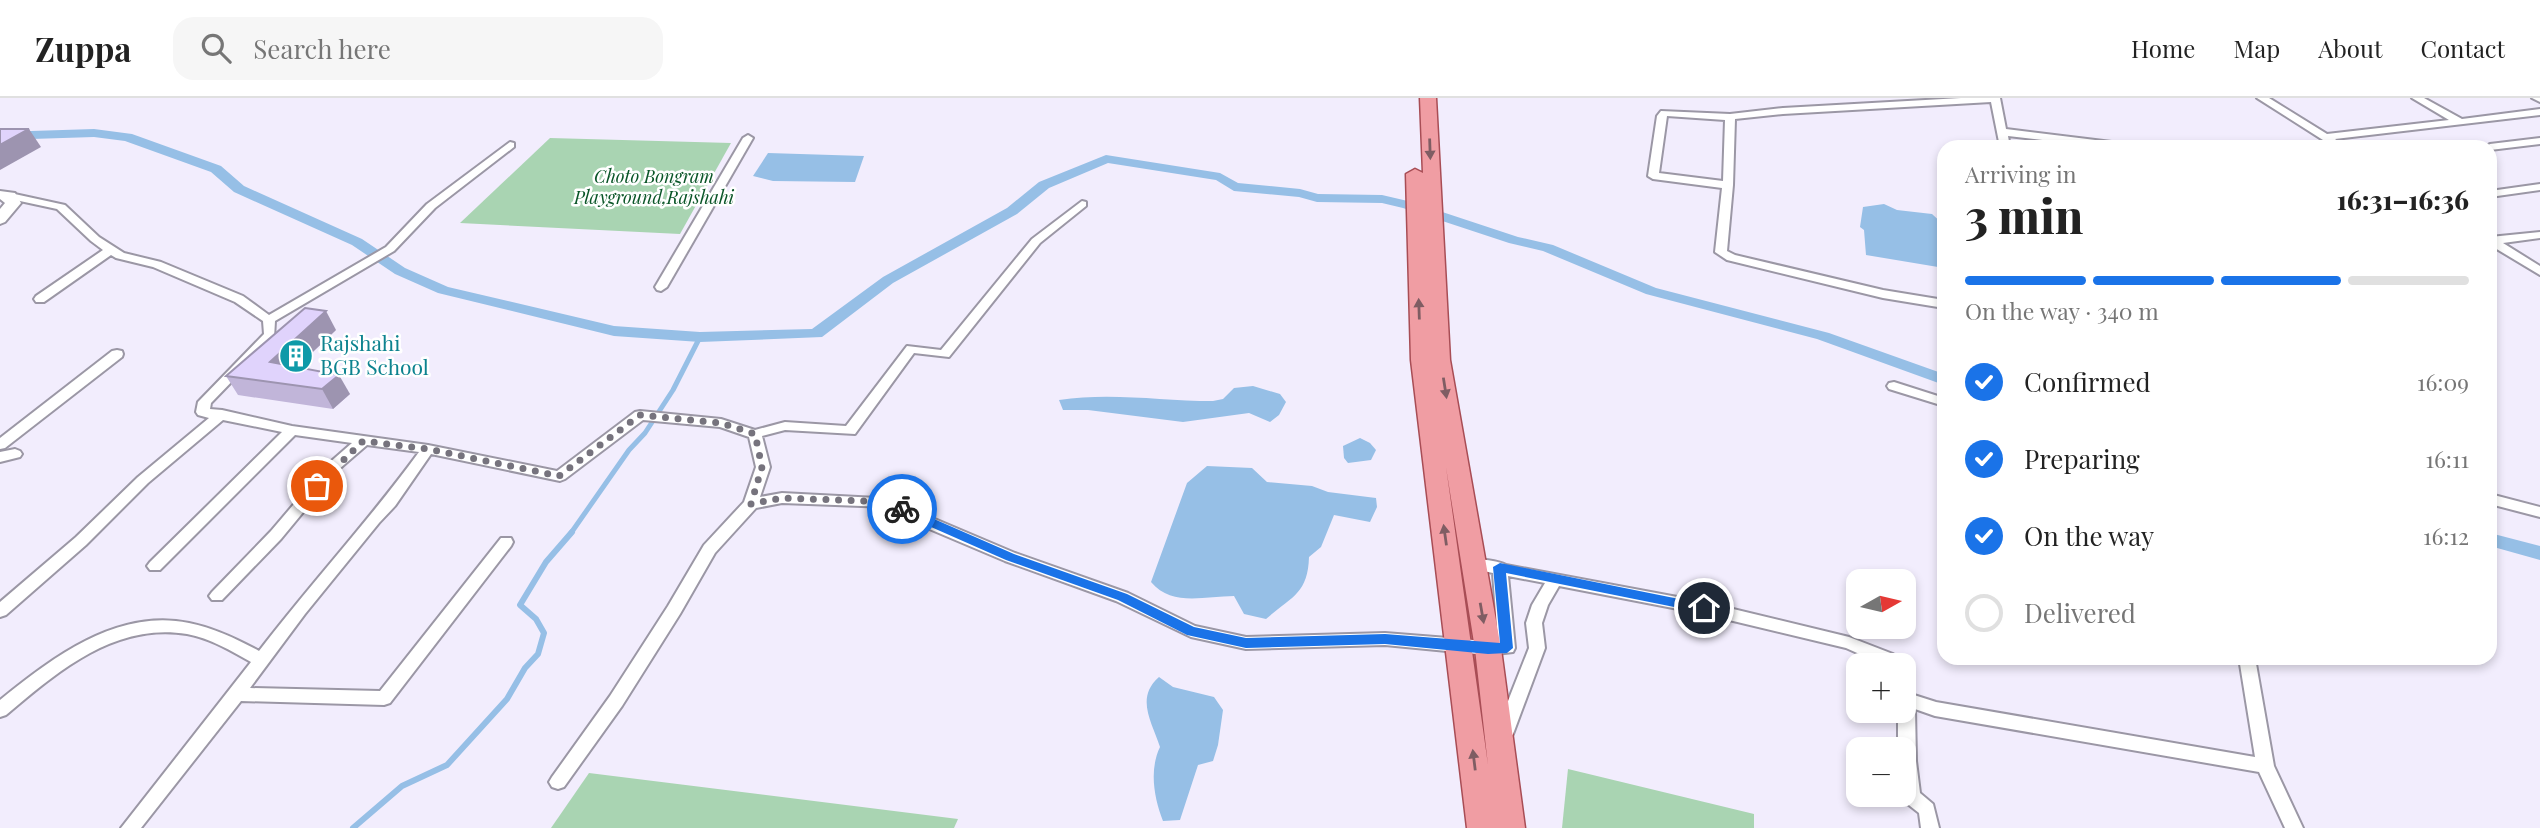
<!DOCTYPE html>
<html lang="en">
<head>
<meta charset="utf-8">
<style>
  body { margin:0; font-family:"Playfair Display",serif; background:#f6f6f6; color:#222; height:100vh; display:flex; flex-direction:column; font-size:26px; white-space:nowrap }
  * { box-sizing:border-box; margin:0 }
  p { font-size:23px; color:#767676 }
  .icon { flex:none; width:38px; height:38px; fill:none; stroke:currentColor; stroke-width:2; stroke-linecap:round; stroke-linejoin:round }
  .map { position:relative; flex:1; overflow:hidden }
  .details { position:absolute; left:1937px; top:42px; width:560px; height:525px; display:flex; flex-direction:column; background:#fff; border-radius:21px; box-shadow:0 4px 10px #0003 }
  .details>* { flex:none }
  .needle { width:46px; rotate:82deg }
  .tools { position:absolute; left:1846px; top:471px; display:grid; gap:14px }
  .tools a { display:grid; place-items:center; width:70px; height:70px; border-radius:14px; background:#fff; box-shadow:0 4px 10px #0003; font-size:35px }
  .pin { position:absolute; display:grid; place-items:center; width:60px; height:60px; color:#fff; margin:-30px; border:4px solid #fff; border-radius:50%; box-shadow:0 2px 7px #0007 }
  .courier { position:absolute; display:grid; place-items:center; width:70px; height:70px; margin:-35px; border:5px solid #1a73e8; border-radius:50%; background:#fff; color:#222; box-shadow:0 2px 9px #0007 }
  .head em { font-style:normal; font-weight:800 }
  .head div { display:flex; flex-direction:column-reverse }
  .head { display:flex; align-items:center; justify-content:space-between; height:119px; padding:0 28px }
  h1 { font-size:46px; font-weight:800; line-height:52px }
  .bar { display:grid; grid-template-columns:repeat(4,1fr); gap:10px 7px; align-content:center; height:84px; padding:0 28px }
  .bar i { height:9px; border-radius:5px; background:#e0e0e0 }
  .bar .active { background:#1a73e8 }
  .bar p { grid-column:span 4 }
  ol { padding:0 28px; list-style:none }
  li { display:flex; align-items:center; gap:21px; height:77px }
  li p { margin-inline-start:auto }
  li .icon { padding:7px; border-radius:50%; background:#1a73e8; color:#fff; stroke-width:4 }
  li:last-child { color:#767676 }
  li i { width:38px; height:38px; border:4px solid #e0e0e0; border-radius:50% }
  header { display:flex; align-items:center; gap:42px; box-sizing:border-box; height:98px; padding:0 35px; background:#fff; border-bottom:2px solid #e0e0e0 }
  header strong { font-size:33px }
  nav { display:flex; gap:38px; margin-inline-start:auto; font-size:24px }
  .search { width:490px; height:63px; background:#f6f6f6; display:flex; align-items:center; gap:18px; box-sizing:border-box; padding:0 24px; border-radius:21px; color:#767676; font-size:26px }
  .map>svg:first-child { display:block }
  .green { fill:#a9d4b2 }
  .water { fill:#96bfe6 }
  .lines { fill:none; stroke-linecap:round; stroke-linejoin:round }
  .stream-far1 { stroke:#96bfe6; stroke-width:5 }
  .stream { stroke:#96bfe6; stroke-width:6 }
  .canal { fill:#96bfe6; fill-rule:evenodd }
  .street-casing { stroke:#9b97a5; stroke-width:4 }
  .secondary-casing { stroke:#9b97a5; stroke-width:4 }
  .primary-casing { stroke:#a84d55; stroke-width:3 }
  .street { fill:#fff; fill-rule:evenodd }
  .secondary { fill:#fff; fill-rule:evenodd }
  .primary { fill:#f09da3; fill-rule:evenodd }
  .wall { fill:#c1b5d9 }
  .shaded-wall { fill:#9d94b0 }
  .building { fill:#e0d3fc; stroke:#9d94b0; stroke-width:2 }
  .oneway { fill:#7f5d63 }
  .route { fill:#1a73e8 }
  .done { stroke:#76737d; stroke-width:7; stroke-dasharray:0 12.6 }
  .labels { text-anchor:middle; stroke-width:5; stroke-linejoin:round; paint-order:stroke }
  .far-park-label { font-size:18px; font-style:italic; fill:#095527; stroke:#fff }
  .culture-label { font-size:21px; fill:#0d838f; stroke:#fff; text-anchor:start }
</style>
</head>
<body>
<header>
<strong>Zuppa</strong>
<div class="search"><svg class="icon" aria-label="search" viewBox="0 0 24 24"><circle cx="10" cy="10" r="6"/><path d="M15 15l6 6"/></svg>Search here</div>
<nav><a>Home</a><a>Map</a><a>About</a><a>Contact</a></nav>
</header>
<div class="map">
<svg width="2540" height="730" viewBox="0 0 2540 730">
  <rect width="100%" height="100%" fill="#f2edfd"/>
  <g class="green">
    <polygon points="550,40 731,45 680,136 460,125"/>
    <polygon points="1568,671 1754,716 1754,730 1562,730"/>
    <polygon points="589,675 958,721 954,730 551,730"/>
  </g>
  <g class="water">
    <polygon points="768,55 864,58 855,84 773,83 753,78"/>
    <polygon points="1884,106 1897,112 1932,116 1944,127 1944,170 1866,157 1864,132 1860,129 1863,109"/>
    <path d="M1253,288L1280,296L1286,304L1279,317L1270,324L1249,315L1183,324L1088,312H1063L1059,302C1111,294 1161,303 1213,303L1223,301L1234,290Z"/>
    <polygon points="1360,340 1370,345 1376,352 1371,362 1348,365 1344,360 1343,348"/>
    <path d="M1207,368L1252,370L1267,384L1312,388L1328,394L1376,400L1377,409L1370,424L1334,417L1321,449L1309,459C1308,496 1291,499 1266,521L1244,516L1234,498C1204,498 1172,509 1151,484L1187,385Z"/>
    <path d="M1159,579L1173,589L1214,599L1223,612L1218,647L1213,663L1198,667L1180,722L1163,723C1154,700 1149,672 1160,649C1152,624 1135,600 1159,579Z"/>
  </g>
  <g class="lines">
    <polyline class="stream-far1" points="571,435 629,352 645,335 673,292 700,239"/>
    <polyline class="stream" points="353,730 402,688 447,667 507,601 525,570 538,556 544,535 536,521 520,507 546,464 572,434"/>
    <g class="canal">
      <polygon points="94,31 132,36 221,68 244,88 362,141 405,170 448,189 614,228 700,234 812,231 883,179 1007,110 1039,84 1106,57 1220,75 1238,85 1300,91 1318,96 1382,97 1412,104 1518,139 1553,147 1656,190 1829,235 1944,276 1944,287 1817,241 1646,196 1543,153 1509,145 1403,110 1382,105 1317,104 1299,99 1234,93 1216,82 1108,65 1049,90 1017,116 893,185 822,239 700,244 614,238 438,195 395,176 352,147 234,94 211,74 125,43 94,39 0,42 0,34"/>
      <polygon points="2490,435 2540,448 2540,462 2490,448"/>
    </g>
    <g class="street-casing">
      <g id="street">
        <path d="M1961,0H2000L2006,31L2128,46L2133,49H2102L2008,38L2010,49H2000L1991,4L1783,16L1735,21L1733,87L1727,153L1735,157L1883,192L1944,202V210L1883,200L1727,162L1715,154L1722,90L1653,81L1648,78L1657,18L1661,13L1730,16L1783,10ZM1667,18L1725,22L1723,83L1659,75Z"/>
        <polygon points="2257,0 2269,0 2327,36 2449,22 2412,0 2424,0 2462,21 2540,11 2540,17 2335,41 2346,49 2334,49"/>
        <polygon points="2532,0 2540,0 2540,4"/>
        <polygon points="748,37 753,40 667,189 661,193 657,192 655,189 743,40"/>
        <polygon points="2540,40 2540,46 2490,52 2490,49 2485,49 2490,46"/>
        <path d="M510,44L514,45V49L435,110L394,153L275,223L274,240L211,305L210,311L222,312L292,328L428,347L557,373L635,314L640,313L721,321L755,332L785,324L846,328L907,248L941,252L1032,141L1082,103L1086,104V108L1040,145L949,259L914,255L855,336L785,332L762,338L770,369L760,399L782,395L896,401L911,411L1015,455L1128,495L1195,528L1246,539L1385,535L1498,544L1493,475L1469,470L1466,466L1469,462C1478,460 1499,463 1506,467L1704,504L1849,539L1893,556L1902,567H1884L1846,550L1704,516L1559,488L1548,507L1542,525L1545,550L1513,636L1510,641L1504,643L1498,641L1495,636L1529,550L1526,525L1532,507L1545,485L1508,478L1515,550L1513,554L1488,557L1385,547L1246,551L1191,539L1116,503L1005,463L901,419L888,409L782,405L756,410L715,455L680,516L622,608L564,689L558,691L552,689L549,684L552,679L610,598L668,508L704,447L744,404L756,369L749,339L720,329L643,322L565,381L560,383L431,356L395,408L379,425L305,516L250,590L380,593L501,440H511L513,444L511,448L390,605L384,607L241,603L141,730H121L251,564C231,553 210,540 187,536C115,524 58,573 6,617L0,619V602C52,560 117,510 189,525C214,530 237,541 259,553C311,485 369,423 419,354L367,347L338,372L281,441L222,502H212L209,498L212,494L271,433L328,366L352,345L295,337L160,472H150L147,468L150,464L282,334L223,322L148,385L86,447L6,517L0,519V504L76,439L138,379L209,320L198,317L196,314L198,304L264,236L263,223L235,204L153,169L116,160L111,157L44,204H36L34,201L36,198L103,152L91,143L57,111L6,100L5,98L10,95L65,107L99,139L124,155L161,164L243,198L269,217L386,149L427,106Z"/>
        <polygon points="2540,86 2540,92 2490,99 2490,93"/>
        <polygon points="2540,134 2540,140 2503,145 2540,168 2540,177 2490,147 2490,139"/>
        <polygon points="117,252 122,253 123,256 122,259 5,350 0,351 0,340 112,253"/>
        <polygon points="1894,284 1944,300 1944,308 1889,291 1887,288 1889,285"/>
        <polygon points="15,351 20,353 22,356 20,359 0,364 0,354"/>
        <polygon points="2490,396 2540,409 2540,419 2490,406"/>
        <polygon points="2239,560 2255,560 2274,668 2303,730 2285,730 2259,674 1935,618 1915,611 1916,663 1920,695 1933,706 1939,730 1921,730 1919,715 1905,704 1902,699 1904,696 1904,651 1898,651 1898,612 1904,612 1904,583 1910,584 1914,597 1936,604 2255,659"/>
      </g>
    </g>
    <g class="secondary-casing">
      <polygon id="secondary" points="0,93 15,95 21,105 5,124 0,126 0,111 5,105 0,101"/>
    </g>
    <g class="primary-casing">
      <path id="primary" d="M1420,0H1436L1450,262L1501,551L1525,730H1467L1411,262L1406,76L1415,71L1423,75ZM1446,369L1475,551L1488,667Z"/>
    </g>
    <use href="#street" class="street"/>
    <use href="#secondary" class="secondary"/>
    <use href="#primary" class="primary"/>
  </g>
  <polygon class="wall" points="336,232 297,269 350,296 333,311 238,297 226,278"/>
  <g class="shaded-wall">
    <polygon points="29,31 41,49 0,72 0,47"/>
    <polygon points="326,213 336,232 281,284 270,264"/>
    <polygon points="339,277 350,296 333,311 322,291"/>
  </g>
  <g class="building">
    <polygon points="0,31 29,31 0,47"/>
    <polygon points="305,210 326,213 270,264 339,277 322,291 226,278"/>
  </g>
  <defs><path id="oneway-solid" d="M-6-.8H1V-3.2L6.5 0L1 3.2V.8H-6Z" transform="scale(1.75)"/></defs>
  <g class="oneway">
    <use href="#oneway-solid" transform="translate(1430 51) rotate(88)"/>
    <use href="#oneway-solid" transform="translate(1419 211) rotate(-92)"/>
    <use href="#oneway-solid" transform="translate(1445 290) rotate(81)"/>
    <use href="#oneway-solid" transform="translate(1445 437) rotate(-98)"/>
    <use href="#oneway-solid" transform="translate(1482 515) rotate(80)"/>
    <use href="#oneway-solid" transform="translate(1474 662) rotate(-97)"/>
  </g>
  <polygon class="route" points="902,407 1014,456 1127,496 1194,529 1246,540 1385,536 1500,545 1493,469 1500,465 1704,506 1711,510 1704,515 1506,475 1513,550 1507,555 1488,556 1385,546 1246,550 1187,537 1118,502 1006,462 897,414 897,408"/>
  <g class="lines">
    <polyline class="done" points="317,388 363,343 428,351 559,378 640,317 721,325 755,336 762,369 751,406 782,400 891,404 902,411"/>
  </g>
  <defs>
    <g id="building-disc" transform="scale(1.75)"><circle r="9.5" fill="#0f9aa8" stroke="#fff"/><path d="M-4-6H4V6H1V3H-1V6H-4ZM-2.5-4.3h1.7v1.8h-1.7ZM.8-4.3h1.7v1.8H.8ZM-2.5-1h1.7V.8h-1.7ZM.8-1h1.7V.8H.8Z" fill="#fff"/></g>
  </defs>
  <g fill-rule="evenodd">
    <use href="#building-disc" x="296" y="258"/>
  </g>
  <g class="labels">
    <g class="far-park-label">
      <text x="654" y="85">Choto Bongram<tspan x="654" dy="21">Playground,Rajshahi</tspan></text>
    </g>
    <g class="culture-label">
      <text x="320" y="253">Rajshahi<tspan x="320" dy="24">BGB School</tspan></text>
    </g>
  </g>
</svg>
<div class="tools">
<a><svg class="needle" viewBox="-14 -14 28 28"><path d="M0-13l5 13h-10z" fill="#e53935"/><path d="M0 13l5-13h-10z" fill="#767676"/></svg></a>
<a>+</a>
<a>−</a>
</div>
<div class="pin" style="left:317px;top:388px;background:#ea580c"><svg class="icon" aria-label="bag" viewBox="0 0 24 24"><path d="M5 8h14l-1 12H6zM9 8a3 3 0 0 1 6 0"/></svg></div>
<div class="pin" style="left:1704px;top:510px;background:#1f2937"><svg class="icon" aria-label="home" viewBox="0 0 24 24"><path d="M3 11l9-7 9 7M6 9v11h12V9"/></svg></div>
<div class="courier" style="left:902px;top:411px"><svg class="icon" aria-label="bike" viewBox="0 0 24 24"><circle cx="6" cy="16" r="4"/><circle cx="18" cy="16" r="4"/><path d="M6 16l4-8h5l3 8M10 8l3 8H6M13 5h3"/></svg></div>
<section class="details">
<div class="head"><div><h1>3 min</h1><p>Arriving in</p></div><em>16:31–16:36</em></div>
<div class="bar"><i class="active"></i><i class="active"></i><i class="active"></i><i></i><p>On the way · 340 m</p></div>
<ol>
<li><svg class="icon" aria-label="check" viewBox="0 0 24 24"><path d="M5 12l5 5 9-10"/></svg>Confirmed<p>16:09</p></li>
<li><svg class="icon" aria-label="check" viewBox="0 0 24 24"><path d="M5 12l5 5 9-10"/></svg>Preparing<p>16:11</p></li>
<li><svg class="icon" aria-label="check" viewBox="0 0 24 24"><path d="M5 12l5 5 9-10"/></svg>On the way<p>16:12</p></li>
<li><i></i>Delivered</li>
</ol>
</section>
</div>
</body>
</html>
